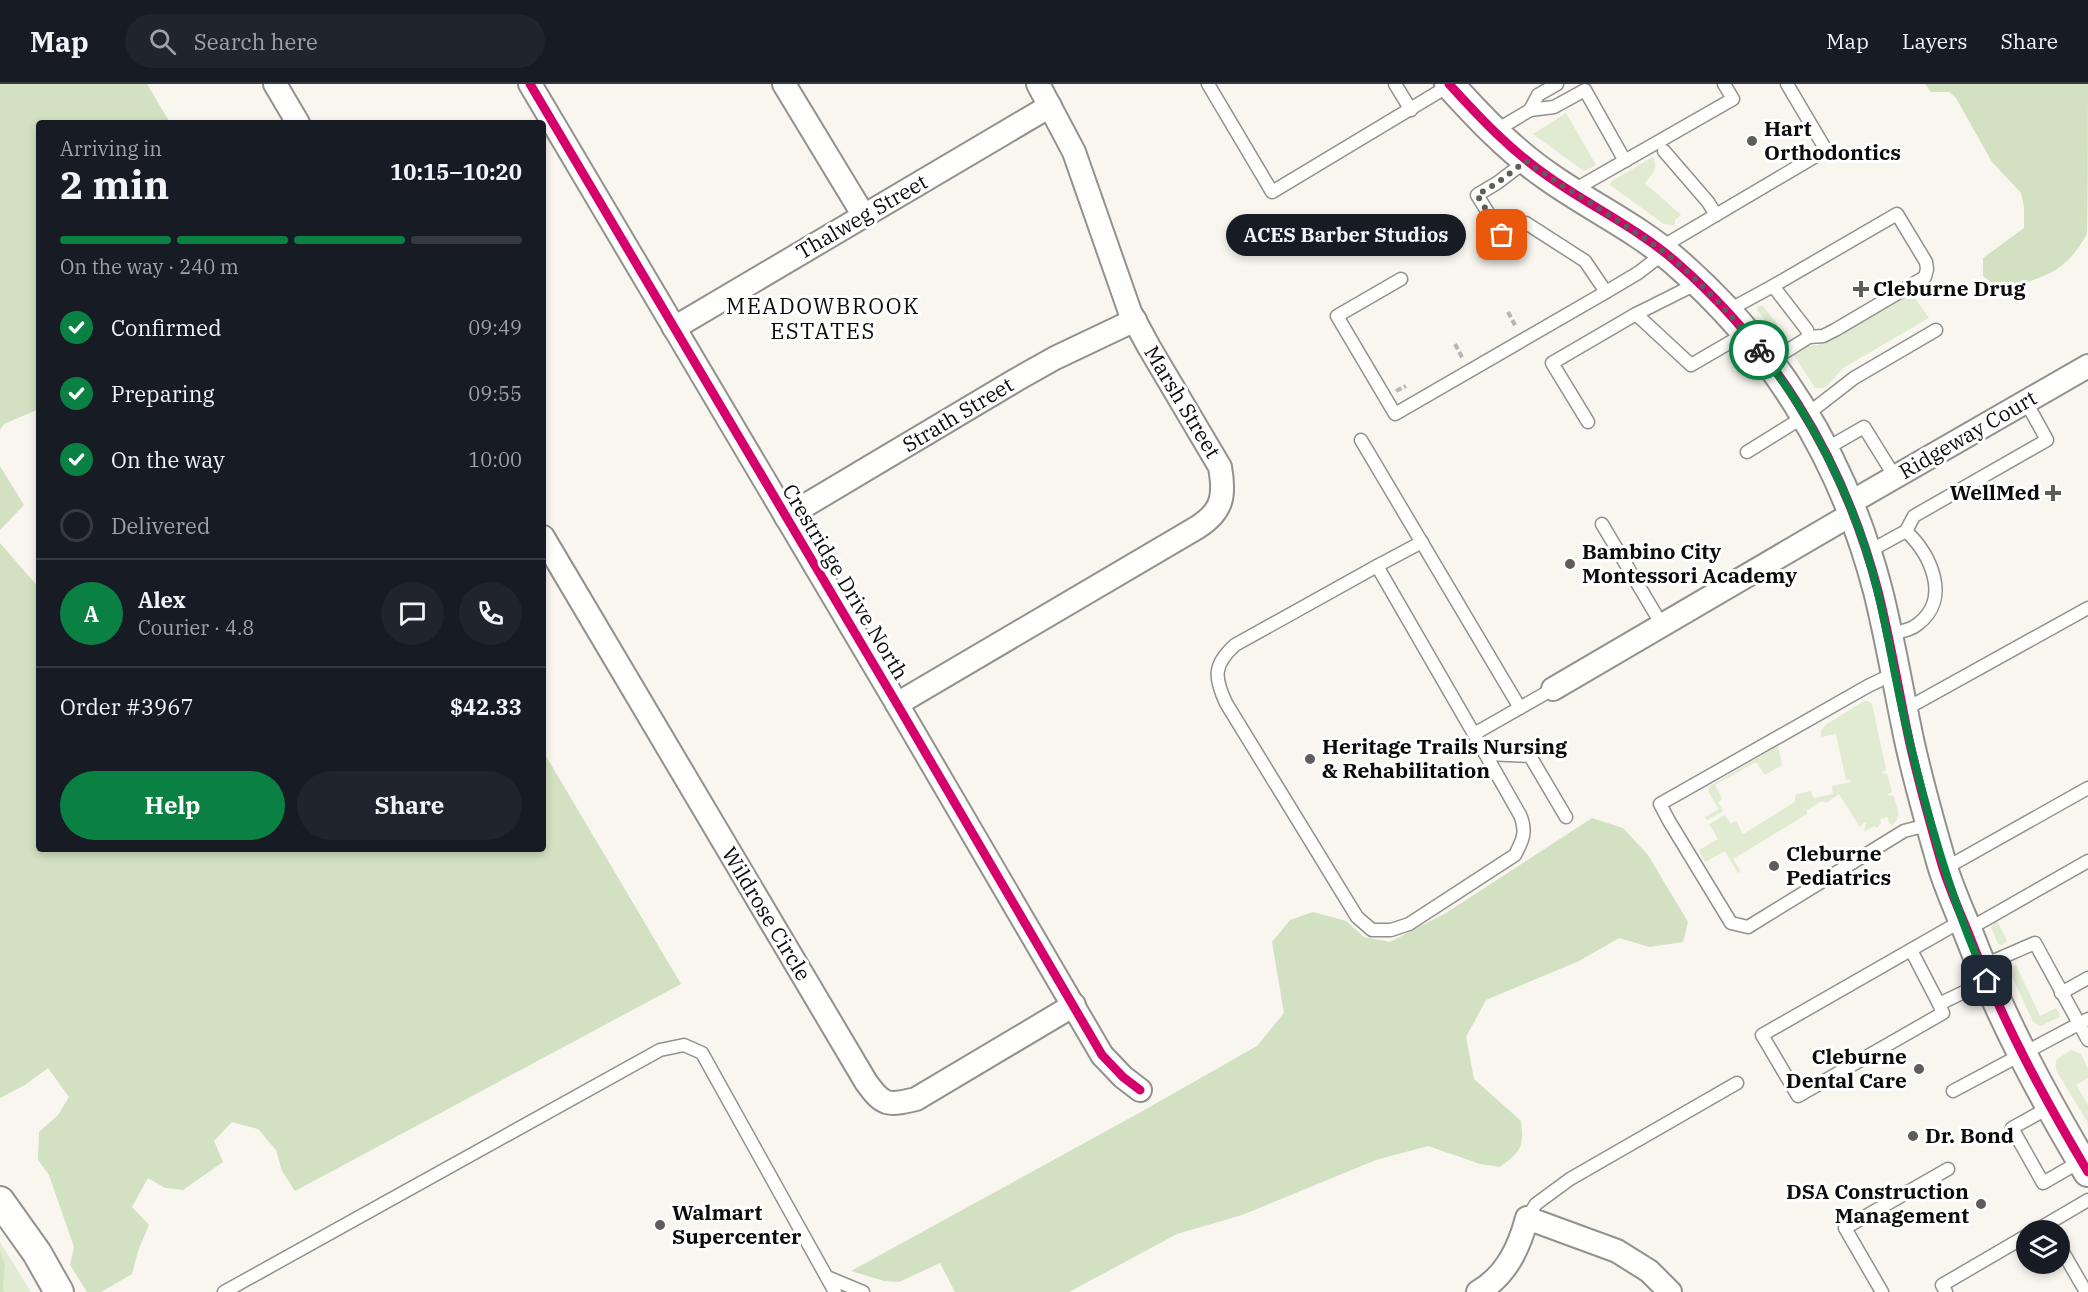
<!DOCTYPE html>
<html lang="en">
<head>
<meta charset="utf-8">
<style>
  body { margin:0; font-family:"IBM Plex Serif",serif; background:#20242c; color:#f1f3f6; height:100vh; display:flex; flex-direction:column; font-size:22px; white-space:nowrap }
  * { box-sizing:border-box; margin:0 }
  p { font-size:20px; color:#9ea1a6 }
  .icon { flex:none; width:33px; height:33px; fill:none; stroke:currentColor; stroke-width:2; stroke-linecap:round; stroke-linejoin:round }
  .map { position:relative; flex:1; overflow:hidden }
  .sheet { position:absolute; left:36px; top:36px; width:510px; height:732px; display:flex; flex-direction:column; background:#171b24; border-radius:6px; box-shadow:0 3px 9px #0003 }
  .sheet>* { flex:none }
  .fabs { position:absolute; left:2016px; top:1136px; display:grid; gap:12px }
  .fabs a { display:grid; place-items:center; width:54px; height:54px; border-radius:50%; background:#171b24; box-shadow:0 3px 9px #0003; font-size:30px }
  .pin { position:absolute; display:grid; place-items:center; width:51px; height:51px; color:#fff; margin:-26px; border-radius:12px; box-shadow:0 3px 9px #0006 }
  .courier { position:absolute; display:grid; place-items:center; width:60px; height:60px; margin:-30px; border:4px solid #0b8043; border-radius:50%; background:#fff; color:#222; box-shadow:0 2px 8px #0007 }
  .bubble { position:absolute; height:42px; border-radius:21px; background:#171b24; box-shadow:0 3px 9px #0003; font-size:20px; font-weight:700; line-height:42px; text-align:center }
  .summary em { font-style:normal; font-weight:700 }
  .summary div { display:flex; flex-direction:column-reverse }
  .summary { display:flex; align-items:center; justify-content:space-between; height:102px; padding:0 24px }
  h1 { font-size:39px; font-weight:700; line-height:45px }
  .bar { display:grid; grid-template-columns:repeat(4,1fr); gap:9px 6px; align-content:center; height:72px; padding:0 24px }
  .bar i { height:8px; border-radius:4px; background:#363941 }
  .bar .on { background:#0b8043 }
  .bar p { grid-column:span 4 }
  .line { display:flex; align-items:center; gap:15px; padding:0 24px; border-top:2px solid #363941 }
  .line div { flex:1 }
  .round { display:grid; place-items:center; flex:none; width:63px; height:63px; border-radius:32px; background:#20242c }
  ol { padding:0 24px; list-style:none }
  li { display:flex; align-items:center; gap:18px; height:66px }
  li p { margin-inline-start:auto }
  li .icon { padding:6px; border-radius:50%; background:#0b8043; color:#fff; stroke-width:4 }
  li:last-child { color:#9ea1a6 }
  li i { width:33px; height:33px; border:3px solid #363941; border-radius:50% }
  .cta { display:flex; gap:12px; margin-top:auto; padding:12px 24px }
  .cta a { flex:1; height:69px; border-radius:36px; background:#0b8043; color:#fff; font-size:24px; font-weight:700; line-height:69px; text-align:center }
  .cta a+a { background:#20242c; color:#f1f3f6 }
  header { display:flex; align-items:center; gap:36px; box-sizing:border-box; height:84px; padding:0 30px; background:#171b24; border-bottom:2px solid #363941 }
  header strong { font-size:28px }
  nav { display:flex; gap:33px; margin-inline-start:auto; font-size:21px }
  .search { width:420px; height:54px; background:#20242c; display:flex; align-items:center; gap:15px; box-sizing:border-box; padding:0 21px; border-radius:33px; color:#9ea1a6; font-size:22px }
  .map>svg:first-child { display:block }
  .green { fill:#e0ebd1 }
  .forest { fill:#d1e1c1 }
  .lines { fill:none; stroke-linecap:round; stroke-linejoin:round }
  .service-casing { stroke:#92918e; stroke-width:15 }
  .minor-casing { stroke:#92918e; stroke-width:26 }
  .tertiary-casing { stroke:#92918e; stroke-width:32 }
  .path { stroke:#b7b6b5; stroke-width:4; stroke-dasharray:6 3; stroke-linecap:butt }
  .service { stroke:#fefefd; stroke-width:12 }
  .minor { stroke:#fefefd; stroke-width:22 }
  .tertiary { stroke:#fefefd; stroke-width:28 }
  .cycleway-casing { stroke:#fff; stroke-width:13 }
  .cycleway { stroke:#d6006c; stroke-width:9 }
  .done { stroke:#5e5d5b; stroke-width:6; stroke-dasharray:0 10.8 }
  .route { stroke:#0b8043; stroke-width:8 }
  .poi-dot { fill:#5e5d5b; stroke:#fff; stroke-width:2 }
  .labels { text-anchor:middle; stroke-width:6; stroke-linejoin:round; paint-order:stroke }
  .poi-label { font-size:21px; font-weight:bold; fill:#0b0b0b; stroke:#fff; text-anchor:start }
  .street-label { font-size:21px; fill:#0b0b0b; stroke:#fff }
  .neighbourhood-label { font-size:22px; letter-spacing:1.5px; fill:#0b0b0b; stroke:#fff }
</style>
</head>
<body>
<header>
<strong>Map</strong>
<div class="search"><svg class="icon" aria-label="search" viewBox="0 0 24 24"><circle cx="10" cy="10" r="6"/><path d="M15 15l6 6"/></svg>Search here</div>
<nav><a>Map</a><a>Layers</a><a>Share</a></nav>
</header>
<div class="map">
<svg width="2088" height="1208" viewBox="0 0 2088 1208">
  <rect width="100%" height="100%" fill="#f8f6ef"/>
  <g class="green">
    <polygon points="1566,29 1596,81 1584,87 1533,50"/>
    <path d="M1653,73C1659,85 1652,90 1645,99L1681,131L1675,136V141L1664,140L1610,101L1612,97Z"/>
    <polygon points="1910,207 1929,234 1843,284 1825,304 1815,304 1794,271 1807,262 1818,261"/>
    <polygon points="1758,222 1763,222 1787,252 1788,254 1785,258 1782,257 1757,226"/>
    <path d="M1864,617H1868L1872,620L1886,685L1881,689L1887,690L1892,708L1887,711L1894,712C1897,726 1903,732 1891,742L1887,733L1880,735L1881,739L1877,744L1874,742L1864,748L1866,739L1864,738L1860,743L1839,710L1826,719L1822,717L1807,726V730L1733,775L1741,788L1738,789L1725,767L1705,778L1699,766L1718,755L1709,740L1725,731L1731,740L1736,737L1743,750L1795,718V711L1810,707L1814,714L1833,710L1832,702L1851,698L1850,695L1846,696L1836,650L1821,653V646L1827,640Z"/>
    <polygon points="1778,662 1782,681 1765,691 1756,678 1715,701 1722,715 1718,718 1723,727 1707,736 1705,733 1719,725 1708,707 1710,702"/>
    <polygon points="1997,836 2007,857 2002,861 1998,860 1991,843"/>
    <polygon points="2016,881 2040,932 2056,924 2060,930 2059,933 2041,942 2033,938 2009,886 2009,883"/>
    <polygon points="2071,966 2081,970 2088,985 2088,994 2076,1001 2088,1021 2088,1039 2056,986 2056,976"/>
    <polygon points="0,1158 31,1208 5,1208 3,1205 5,1181 0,1167"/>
  </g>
  <g class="forest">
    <polygon points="0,0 147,0 170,39 39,39 39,325 4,340 0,346"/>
    <path d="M1925,0H2088C2088,19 2088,144 2087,150C2072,175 2061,187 2033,196C2012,204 2001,207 1983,192V174L2024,144V123L2021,109L1992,78L1956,14L1949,8H1931Z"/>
    <polygon points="0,382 24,421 0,446"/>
    <polygon points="0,459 39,504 39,765 543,765 543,667 681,900 295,1107 282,1087 276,1066 258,1045 232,1038 214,1057 223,1078 183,1106 165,1104 148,1094 132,1123 149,1141 138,1167 132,1190 101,1208 87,1208 70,1181 74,1163 49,1091 38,1076 39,1048 58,1031 69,1013 48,984 25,1001 0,1014"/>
    <path d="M1592,734L1623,744L1648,771L1688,838L1683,858L1650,863L1619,854L1579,877L1486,916L1466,953L1474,995L1521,1037C1524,1064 1521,1067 1500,1083L1480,1080L1428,1062L1376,1076L1242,1131L1177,1150L1069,1208H955L940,1179L899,1198L884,1197L851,1187L1139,1029L1257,962L1284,929L1272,858L1290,836L1313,828L1346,837L1364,853L1390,858L1446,829Z"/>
    <polygon points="0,1167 5,1181 3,1205 5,1208 0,1208"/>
  </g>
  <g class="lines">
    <g class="service-casing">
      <g id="service">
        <polyline points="1208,0 1272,108 1450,1"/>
        <polyline points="1395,0 1411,26"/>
        <polyline points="1530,26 1554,23 1585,6 1625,77"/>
        <polyline points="1495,47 1530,26 1538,11 1557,0"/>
        <polyline points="1664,67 1708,118 1716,131"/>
        <polyline points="1572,107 1733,15 1724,0"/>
        <polyline points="1526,139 1585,177 1606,208"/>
        <polyline points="1502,151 1477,111 1497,99 1526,77"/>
        <polyline points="1660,164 1826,66 1787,0"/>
        <polyline points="1401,195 1337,232 1395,330 1606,208 1638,189 1664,169"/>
        <polyline points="1727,227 1773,202 1807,246 1809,253"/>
        <polyline points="1636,230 1698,199"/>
        <polyline points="1769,278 1809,253 1823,252 1835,246 1925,193 1927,185 1926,178 1897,130 1773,202"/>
        <polyline points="1588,338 1552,279 1636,230 1691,281 1746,249"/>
        <polyline points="1361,356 1520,624"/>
        <polyline points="1824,366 1864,343 1895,393"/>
        <polyline points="1747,368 1805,332 1854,294 1936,246"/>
        <polyline points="1602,440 1662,541"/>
        <polyline points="1866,469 1906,447 1914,432 2047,356 2026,318"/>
        <polyline points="1377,482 1422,458"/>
        <path d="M1887,551C1897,548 1910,547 1918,540C1952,514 1930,470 1906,447"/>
        <polyline points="1895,589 1868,602 1660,720 1669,737 1731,839 1748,843 1904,747 1931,740"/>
        <polyline points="1904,626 2088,524"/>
        <path d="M1474,650L1520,731C1527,747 1523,756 1515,771L1409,840L1391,846H1372L1357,833L1226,619C1214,593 1213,581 1235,561L1377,482L1474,650L1553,605"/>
        <polyline points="1486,670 1530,672 1566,733"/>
        <polyline points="1944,785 2088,704"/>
        <polyline points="1963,836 1762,951 1798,1012 1943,929 1939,920 1987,897"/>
        <polyline points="1967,846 2088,777"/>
        <polyline points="1911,866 1939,920"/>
        <polyline points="1982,882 2035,859 2088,956"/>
        <polyline points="2061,909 2088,894"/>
        <polyline points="1953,1007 2088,935"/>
        <polyline points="2050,1023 2012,1044 2043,1099 2081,1077"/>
        <polyline points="1527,1134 1536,1120 1570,1095 1737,999"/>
        <polyline points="2037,1146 2088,1116"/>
        <polyline points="2060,1163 2086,1208"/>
        <polyline points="827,1193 863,1208"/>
        <polyline points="224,1208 660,966 684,961 702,969 835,1208"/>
        <polyline points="1882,1208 1845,1144 1948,1085"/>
        <polyline points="1946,1208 1942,1201 2026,1152"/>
      </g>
    </g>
    <g class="minor-casing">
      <g id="minor">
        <polyline points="275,0 298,39"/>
        <polyline points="530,0 897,620 1102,971 1123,993 1140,1006"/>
        <polyline points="784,0 864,132"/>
        <polyline points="674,244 1050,22"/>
        <polyline points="1848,420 2088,282"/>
        <polyline points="786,433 1016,296 1055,274 1135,236"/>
        <path d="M543,453L866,998C883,1022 888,1022 916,1015L1074,921"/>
        <polyline points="1553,605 1852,430"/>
        <path d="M897,620L1198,443C1223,427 1225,411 1220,383L1149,263L1130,228L1074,68L1038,0"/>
        <path d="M1478,1208C1506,1192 1519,1164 1527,1134L1617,1167L1649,1187L1670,1208"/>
      </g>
    </g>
    <g class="tertiary-casing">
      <g id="tertiary">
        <path d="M1449,0C1480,34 1511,67 1549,93C1590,122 1637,144 1675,177C1722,218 1765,267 1798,320C1834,377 1861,442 1878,507C1889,551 1897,597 1906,641C1915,688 1929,735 1942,781C1949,804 1959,826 1968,848C2001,934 2041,1009 2088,1088"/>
        <polyline points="0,1117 37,1169 59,1208"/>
      </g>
    </g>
    <g class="path">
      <polyline points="1508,228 1516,243"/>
      <polyline points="1455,260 1463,275"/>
      <polyline points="1396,307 1406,302"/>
    </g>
    <use href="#service" class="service"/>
    <use href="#minor" class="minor"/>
    <use href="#tertiary" class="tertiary"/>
    <g class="cycleway-casing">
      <g id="cycleway">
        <polyline points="530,0 897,620 1102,971 1123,993 1140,1006"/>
        <path d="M1449,0C1480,34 1511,67 1549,93C1590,122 1637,144 1675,177C1722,218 1765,267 1798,320C1834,377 1861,442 1878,507C1889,551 1897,597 1906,641C1915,688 1929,735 1942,781C1949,804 1959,826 1968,848C2001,934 2041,1009 2088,1088"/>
      </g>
    </g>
    <use href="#cycleway" class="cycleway"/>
  </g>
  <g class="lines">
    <path class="done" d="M1502,151L1477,111L1497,99L1526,77C1567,106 1611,131 1653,160C1693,188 1729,228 1759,266"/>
    <path class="route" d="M1759,266C1814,333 1858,425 1878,509C1889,554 1896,601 1907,646C1927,732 1951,817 1987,897"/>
  </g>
  <g class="poi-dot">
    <circle cx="1752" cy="57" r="6"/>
    <path d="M1858 196h6v6h6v6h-6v6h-6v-6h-6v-6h6z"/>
    <path d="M2050 400h6v6h6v6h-6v6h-6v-6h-6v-6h6z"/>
    <circle cx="1570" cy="480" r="6"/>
    <circle cx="1310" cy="675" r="6"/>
    <circle cx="1774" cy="782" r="6"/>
    <circle cx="1919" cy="985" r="6"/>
    <circle cx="1913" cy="1052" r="6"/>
    <circle cx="1981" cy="1120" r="6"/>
    <circle cx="660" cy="1141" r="6"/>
  </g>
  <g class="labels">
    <g class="poi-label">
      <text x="1764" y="52">Hart<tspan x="1764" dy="24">Orthodontics</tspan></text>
      <text x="1873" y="212">Cleburne Drug</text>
      <text x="2040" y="416" text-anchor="end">WellMed</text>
      <text x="1582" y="475">Bambino City<tspan x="1582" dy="24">Montessori Academy</tspan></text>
      <text x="1322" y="670">Heritage Trails Nursing<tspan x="1322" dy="24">&amp; Rehabilitation</tspan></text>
      <text x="1786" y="777">Cleburne<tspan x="1786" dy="24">Pediatrics</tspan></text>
      <text x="1907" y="980" text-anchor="end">Cleburne<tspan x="1907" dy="24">Dental Care</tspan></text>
      <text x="1925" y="1059">Dr. Bond</text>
      <text x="1969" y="1115" text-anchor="end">DSA Construction<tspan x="1969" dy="24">Management</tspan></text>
      <text x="672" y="1136">Walmart<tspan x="672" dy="24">Supercenter</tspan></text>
    </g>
    <g class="street-label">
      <text transform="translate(862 133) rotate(-30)" y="7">Thalweg Street</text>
      <text transform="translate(1182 318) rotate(59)" y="7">Marsh Street</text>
      <text transform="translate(958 331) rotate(-31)" y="7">Strath Street</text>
      <text transform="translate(1968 351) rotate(-30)" y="7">Ridgeway Court</text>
      <text transform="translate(845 498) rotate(59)" y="7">Crestridge Drive North</text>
      <text transform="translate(766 830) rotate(59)" y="7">Wildrose Circle</text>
    </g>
    <g class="neighbourhood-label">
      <text x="823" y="230">MEADOWBROOK<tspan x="823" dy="25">ESTATES</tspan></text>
    </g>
  </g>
</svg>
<div class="fabs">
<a><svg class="icon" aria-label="layers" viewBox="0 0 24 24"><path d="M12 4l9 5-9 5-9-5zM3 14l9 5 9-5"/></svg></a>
</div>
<div class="pin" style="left:1502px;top:151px;background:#ea580c"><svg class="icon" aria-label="bag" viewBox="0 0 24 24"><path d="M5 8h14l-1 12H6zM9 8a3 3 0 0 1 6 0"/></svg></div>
<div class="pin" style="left:1987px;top:897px;background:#1f2937"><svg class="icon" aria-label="home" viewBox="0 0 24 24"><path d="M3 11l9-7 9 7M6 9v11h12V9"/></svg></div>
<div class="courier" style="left:1759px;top:266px"><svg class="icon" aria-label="bike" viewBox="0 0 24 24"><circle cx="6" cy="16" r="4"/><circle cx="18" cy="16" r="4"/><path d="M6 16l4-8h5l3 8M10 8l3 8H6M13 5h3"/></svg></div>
<div class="bubble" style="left:1226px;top:130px;width:240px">ACES Barber Studios</div>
<section class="sheet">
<div class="summary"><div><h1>2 min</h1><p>Arriving in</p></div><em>10:15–10:20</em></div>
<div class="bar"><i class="on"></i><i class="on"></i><i class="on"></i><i></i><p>On the way · 240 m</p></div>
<ol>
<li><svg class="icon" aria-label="check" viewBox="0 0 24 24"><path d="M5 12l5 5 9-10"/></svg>Confirmed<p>09:49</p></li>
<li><svg class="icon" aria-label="check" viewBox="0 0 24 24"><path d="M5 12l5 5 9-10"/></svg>Preparing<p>09:55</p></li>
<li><svg class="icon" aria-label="check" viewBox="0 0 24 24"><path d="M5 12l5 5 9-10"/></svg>On the way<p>10:00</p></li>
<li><i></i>Delivered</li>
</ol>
<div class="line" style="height:108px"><b class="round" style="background:#0b8043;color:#fff">A</b><div><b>Alex</b><p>Courier · 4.8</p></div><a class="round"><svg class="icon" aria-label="chat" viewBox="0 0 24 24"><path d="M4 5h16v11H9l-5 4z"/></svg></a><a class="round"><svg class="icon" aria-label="phone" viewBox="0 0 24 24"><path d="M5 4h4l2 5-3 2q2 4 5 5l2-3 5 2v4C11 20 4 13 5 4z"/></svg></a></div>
<div class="line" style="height:78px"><div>Order #3967</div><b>$42.33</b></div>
<div class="cta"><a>Help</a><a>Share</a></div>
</section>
</div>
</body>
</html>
